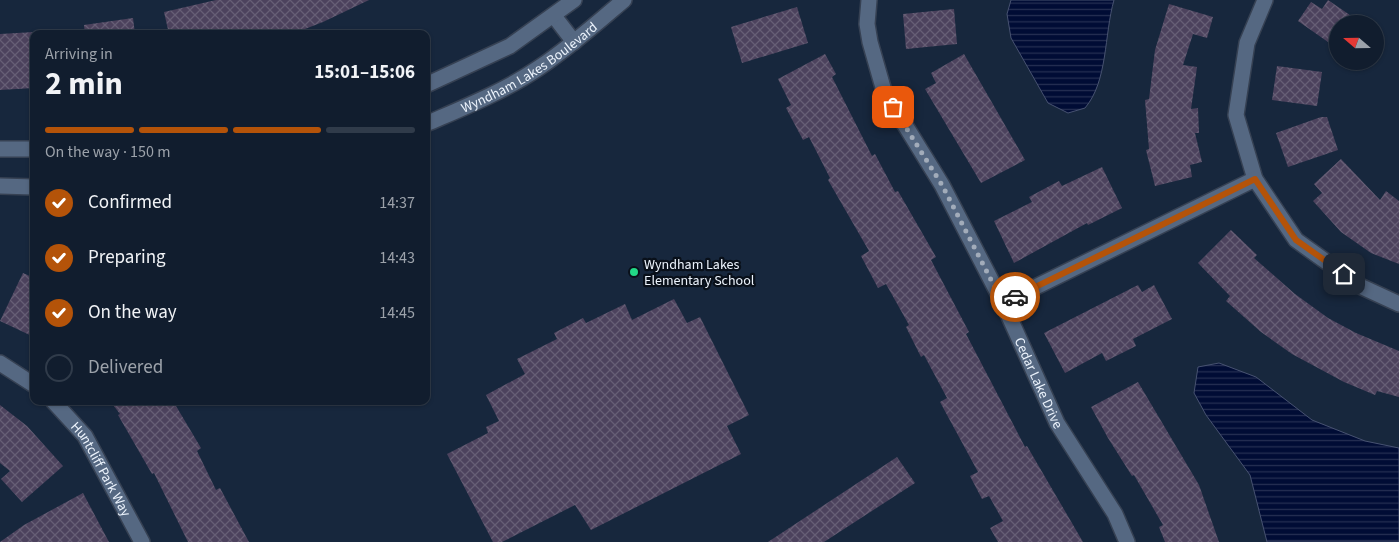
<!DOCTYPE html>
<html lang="en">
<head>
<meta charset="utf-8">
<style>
  body { margin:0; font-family:"Source Sans 3",sans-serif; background:#1e2a3a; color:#f1f3f6; height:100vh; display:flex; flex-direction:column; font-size:19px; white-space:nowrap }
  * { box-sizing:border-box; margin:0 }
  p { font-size:16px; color:#9ca2aa }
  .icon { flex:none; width:28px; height:28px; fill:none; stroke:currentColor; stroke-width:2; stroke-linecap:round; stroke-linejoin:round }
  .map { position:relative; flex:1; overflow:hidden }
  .details { position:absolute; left:30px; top:30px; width:400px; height:375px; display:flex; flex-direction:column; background:#111d2e; border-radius:10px; box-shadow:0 1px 4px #0004,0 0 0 1px #303b4a }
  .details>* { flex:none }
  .needle { width:32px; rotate:290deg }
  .buttons { position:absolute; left:1329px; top:15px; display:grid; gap:10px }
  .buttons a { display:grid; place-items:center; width:55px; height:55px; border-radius:50%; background:#111d2e; box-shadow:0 1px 4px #0004,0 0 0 1px #303b4a; font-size:25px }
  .pin { position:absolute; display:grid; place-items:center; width:42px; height:42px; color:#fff; margin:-21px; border-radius:10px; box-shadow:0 2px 8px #0006 }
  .courier { position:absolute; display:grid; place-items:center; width:50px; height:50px; margin:-25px; border:4px solid #b45309; border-radius:50%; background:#fff; color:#222; box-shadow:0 1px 6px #0007 }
  .headline em { font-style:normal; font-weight:700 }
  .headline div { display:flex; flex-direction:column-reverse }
  .headline { display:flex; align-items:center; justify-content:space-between; height:85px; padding:0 15px }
  h1 { font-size:32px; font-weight:700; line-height:38px }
  .bar { display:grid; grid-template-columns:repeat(4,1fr); gap:8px 5px; align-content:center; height:60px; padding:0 15px }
  .bar i { height:6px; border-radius:4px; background:#303b4a }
  .bar .selected { background:#b45309 }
  .bar p { grid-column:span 4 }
  ol { padding:0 15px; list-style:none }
  li { display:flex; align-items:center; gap:15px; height:55px }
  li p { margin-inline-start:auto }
  li .icon { padding:5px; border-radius:50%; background:#b45309; color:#fff; stroke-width:4 }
  li:last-child { color:#9ca2aa }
  li i { width:28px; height:28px; border:2px solid #303b4a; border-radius:50% }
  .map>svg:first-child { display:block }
  .water { fill:url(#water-rules); stroke:#475271 }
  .building { fill:url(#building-cross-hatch) }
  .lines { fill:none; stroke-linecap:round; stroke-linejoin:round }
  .minor-casing { stroke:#364153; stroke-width:18 }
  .minor { stroke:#556882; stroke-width:15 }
  .done { stroke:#a2acba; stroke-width:5; stroke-dasharray:0 9 }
  .route { stroke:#b45309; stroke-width:6 }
  .poi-dot { fill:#22d887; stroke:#09101a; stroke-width:2 }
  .labels { text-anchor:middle; stroke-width:4.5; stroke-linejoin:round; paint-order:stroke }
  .street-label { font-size:14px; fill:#edf4fd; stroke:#09101a }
  .poi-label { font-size:14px; fill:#edf4fd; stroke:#09101a; text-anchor:start }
</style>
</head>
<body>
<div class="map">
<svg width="1399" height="542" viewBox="0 0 1399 542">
  <defs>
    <pattern id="water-rules" width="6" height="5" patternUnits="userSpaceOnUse" patternTransform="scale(1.25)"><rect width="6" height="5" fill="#000c35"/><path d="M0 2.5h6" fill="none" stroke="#263053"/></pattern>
    <pattern id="building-cross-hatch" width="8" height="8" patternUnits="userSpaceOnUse" patternTransform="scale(1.25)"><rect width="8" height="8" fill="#4c425d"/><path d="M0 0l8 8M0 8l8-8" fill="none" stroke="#665e75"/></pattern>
  </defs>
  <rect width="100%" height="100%" fill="#17273d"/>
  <g class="water">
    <path d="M1011,0H1114C1104,35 1108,81 1085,108L1068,113L1048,103L1011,38L1007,14Z"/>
    <polygon points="1219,363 1256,377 1312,420 1365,441 1399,448 1399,542 1267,542 1250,475 1206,415 1194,393 1198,367"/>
  </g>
  <g class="building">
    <polygon points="216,0 369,0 323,22 292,34 169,34 164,12"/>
    <polygon points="1328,0 1363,24 1338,24 1338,49 1298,21 1311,2 1322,9"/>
    <polygon points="1169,4 1213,17 1207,38 1193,34 1183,65 1197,67 1191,109 1198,108 1199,133 1195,133 1202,162 1190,165 1192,177 1155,186 1146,150 1149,149 1145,100 1149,99 1155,50"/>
    <polygon points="797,7 808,43 742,63 731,27"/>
    <polygon points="954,9 957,44 906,49 903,14"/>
    <polygon points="133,18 135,34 85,34 84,25"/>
    <polygon points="34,32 34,88 0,90 0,34"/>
    <polygon points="825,54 836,74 832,77 872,156 875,154 895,192 898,191 936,257 931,260 969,332 966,334 1025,447 1027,446 1083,542 998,542 990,528 1003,521 989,496 982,499 970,476 978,472 940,402 947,398 924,355 921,357 906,327 909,325 886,284 878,288 861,256 869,251 828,180 830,178 809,137 803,140 786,108 791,105 778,79"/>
    <polygon points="964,54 1025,160 981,183 925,89 936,83 931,73"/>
    <polygon points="1277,66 1322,72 1317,106 1272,100"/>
    <polygon points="1321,117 1327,117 1338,150 1288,167 1276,133"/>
    <polygon points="1341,159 1380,200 1386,191 1399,201 1399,264 1371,253 1341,232 1313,201 1322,193 1314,184"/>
    <polygon points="1102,167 1122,208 1088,225 1087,223 1014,263 994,221 1032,202 1029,197 1059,181 1062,186"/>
    <polygon points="1231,230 1257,255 1254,258 1295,294 1328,318 1356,333 1399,351 1399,397 1377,391 1375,395 1344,382 1292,354 1261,332 1226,301 1230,296 1198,263"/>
    <polygon points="23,273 34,278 34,337 0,321"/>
    <polygon points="1138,285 1142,292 1154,285 1172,319 1133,339 1136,346 1106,361 1102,353 1065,373 1044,333"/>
    <polygon points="674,299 687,323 700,317 749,415 727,426 741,454 591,530 575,505 502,542 493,542 447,454 488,433 486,427 499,421 486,395 525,374 517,359 557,339 554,333 583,318 586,323 625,304 632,320"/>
    <polygon points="1138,382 1199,485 1219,542 1165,542 1159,527 1163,525 1134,475 1132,476 1108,438 1091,407"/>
    <polygon points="110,401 173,401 201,448 197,451 216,490 220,488 249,542 188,542 154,473 152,474 118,415 120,414"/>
    <polygon points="0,405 27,426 63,466 22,502 1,479 10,471 0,463"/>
    <polygon points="897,457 915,483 824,542 768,542"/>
    <polygon points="83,493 109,542 0,542 24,525"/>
  </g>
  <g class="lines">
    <g class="minor-casing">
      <g id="minor">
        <path id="s1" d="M869,0L867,24L870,42L884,91L942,185L1003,303L1057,423L1115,514L1127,542"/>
        <polyline points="1265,0 1247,43 1236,115 1255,179 1296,240 1360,286 1399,304"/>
        <polyline points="554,16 574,42"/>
        <polyline points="426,85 510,46 574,0"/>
        <path id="s2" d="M426,124C465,107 505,91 540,67C570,47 597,23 624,0"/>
        <polyline points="0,149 34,149"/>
        <polyline points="0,186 34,187"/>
        <polyline points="1003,303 1255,179"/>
        <polyline points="0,363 34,385"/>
        <path id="s3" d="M53,401L85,436L142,542"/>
      </g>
    </g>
    <use href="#minor" class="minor"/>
  </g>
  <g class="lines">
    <polyline class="done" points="893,107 942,185 1003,303 1015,297"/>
    <polyline class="route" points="1015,297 1255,179 1296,240 1344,274"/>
  </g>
  <circle class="poi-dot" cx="634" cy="272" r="5"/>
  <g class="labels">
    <g class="street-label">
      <text dy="5" stroke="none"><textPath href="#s2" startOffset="118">Wyndham Lakes Boulevard</textPath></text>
      <text dy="5" stroke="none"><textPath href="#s1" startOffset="424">Cedar Lake Drive</textPath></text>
      <text dy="5" stroke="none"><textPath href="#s3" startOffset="84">Huntcliff Park Way</textPath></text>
    </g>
    <g class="poi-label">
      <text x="644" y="269">Wyndham Lakes<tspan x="644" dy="16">Elementary School</tspan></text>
    </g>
  </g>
</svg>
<div class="buttons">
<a><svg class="needle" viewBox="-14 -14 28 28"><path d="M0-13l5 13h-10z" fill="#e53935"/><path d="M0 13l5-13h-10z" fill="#9ca2aa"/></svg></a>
</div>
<div class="pin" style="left:893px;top:107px;background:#ea580c"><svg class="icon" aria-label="bag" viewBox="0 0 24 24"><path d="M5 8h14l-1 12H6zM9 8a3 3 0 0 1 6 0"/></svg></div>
<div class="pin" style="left:1344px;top:274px;background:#1f2937"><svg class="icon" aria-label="home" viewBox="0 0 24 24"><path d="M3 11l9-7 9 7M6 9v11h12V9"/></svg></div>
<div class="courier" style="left:1015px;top:297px"><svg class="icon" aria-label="car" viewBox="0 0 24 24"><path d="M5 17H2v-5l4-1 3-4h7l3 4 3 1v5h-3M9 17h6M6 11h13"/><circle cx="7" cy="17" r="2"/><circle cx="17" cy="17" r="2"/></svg></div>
<section class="details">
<div class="headline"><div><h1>2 min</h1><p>Arriving in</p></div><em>15:01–15:06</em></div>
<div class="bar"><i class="selected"></i><i class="selected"></i><i class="selected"></i><i></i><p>On the way · 150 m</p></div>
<ol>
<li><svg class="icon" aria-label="check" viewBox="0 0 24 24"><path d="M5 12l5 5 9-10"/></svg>Confirmed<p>14:37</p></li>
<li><svg class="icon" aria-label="check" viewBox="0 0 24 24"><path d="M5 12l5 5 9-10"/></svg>Preparing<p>14:43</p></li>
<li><svg class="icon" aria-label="check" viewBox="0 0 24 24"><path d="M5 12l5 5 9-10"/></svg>On the way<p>14:45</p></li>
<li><i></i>Delivered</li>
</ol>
</section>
</div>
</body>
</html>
